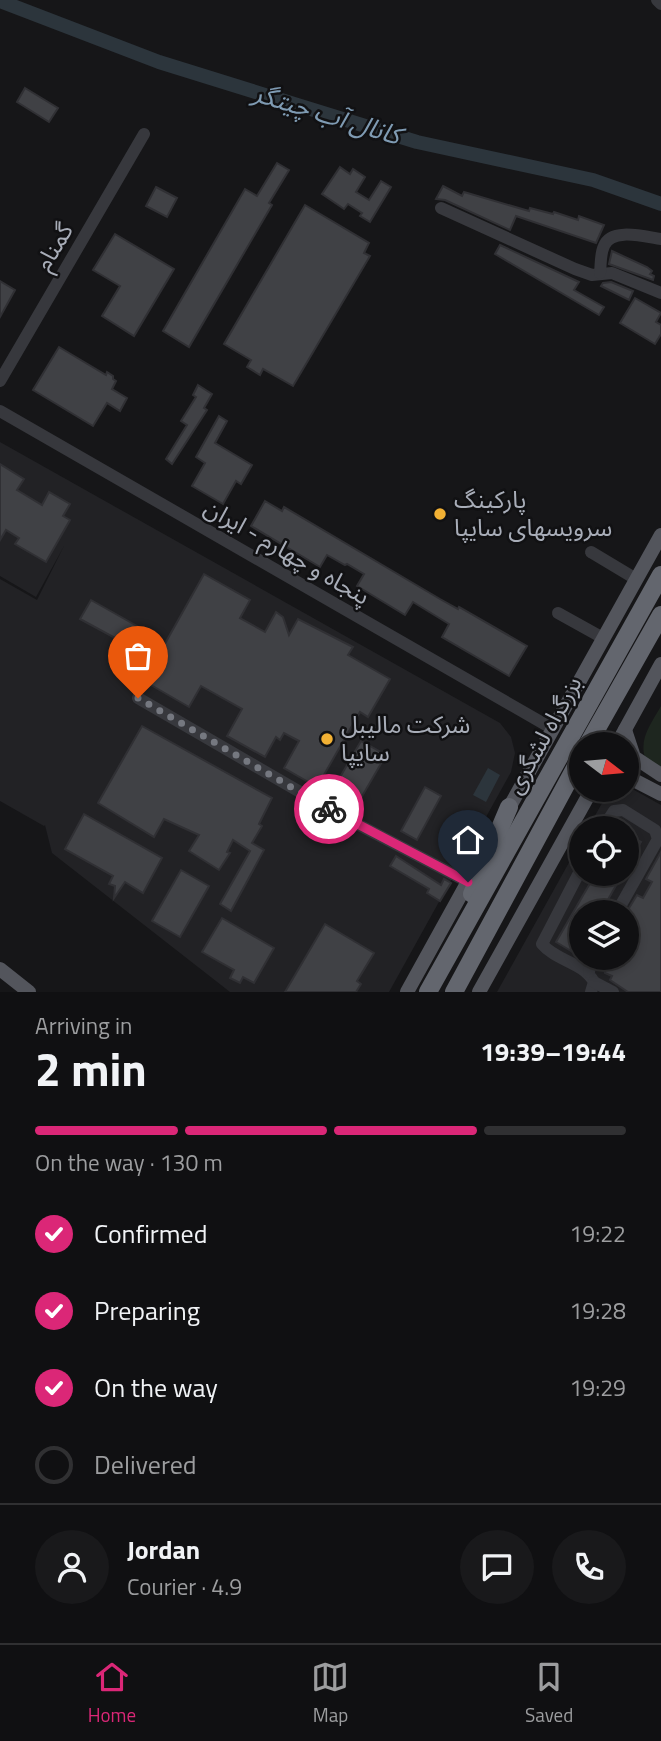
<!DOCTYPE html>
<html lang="en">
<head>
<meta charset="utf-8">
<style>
  body { margin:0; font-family:"Titillium Web","Noto Sans Arabic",sans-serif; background:#19191b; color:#f1f3f6; height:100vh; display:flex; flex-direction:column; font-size:26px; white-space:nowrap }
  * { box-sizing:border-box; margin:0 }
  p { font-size:23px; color:#9c9d9f }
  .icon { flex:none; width:38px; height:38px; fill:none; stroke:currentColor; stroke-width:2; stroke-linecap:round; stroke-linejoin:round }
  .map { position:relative; height:992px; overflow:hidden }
  .details { display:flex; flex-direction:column; background:#101012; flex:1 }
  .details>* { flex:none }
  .needle { width:46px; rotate:106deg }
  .tools { position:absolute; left:569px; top:732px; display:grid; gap:14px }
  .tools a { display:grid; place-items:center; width:70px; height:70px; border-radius:50%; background:#101012; box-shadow:0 4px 10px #0003,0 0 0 2px #303032; font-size:35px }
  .pin { position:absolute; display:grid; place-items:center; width:60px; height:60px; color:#fff; margin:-72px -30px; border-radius:50% 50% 50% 0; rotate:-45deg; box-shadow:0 0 7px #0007 }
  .pin .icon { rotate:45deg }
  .courier { position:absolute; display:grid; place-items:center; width:70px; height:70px; margin:-35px; border:5px solid #db2777; border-radius:50%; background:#fff; color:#222; box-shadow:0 2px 9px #0007 }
  .headline em { font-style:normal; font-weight:700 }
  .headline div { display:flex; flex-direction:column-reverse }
  .headline { display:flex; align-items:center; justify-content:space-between; height:119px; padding:0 35px }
  h1 { font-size:46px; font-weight:700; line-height:52px }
  .bar { display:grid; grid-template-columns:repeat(4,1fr); gap:10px 7px; align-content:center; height:84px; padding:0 35px }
  .bar i { height:9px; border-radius:5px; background:#303032 }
  .bar .selected { background:#db2777 }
  .bar p { grid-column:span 4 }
  .line { display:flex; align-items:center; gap:18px; padding:0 35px; border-top:2px solid #303032 }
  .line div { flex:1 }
  .round { display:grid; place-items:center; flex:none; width:74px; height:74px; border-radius:37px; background:#19191b }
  ol { padding:0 35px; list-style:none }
  li { display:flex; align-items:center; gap:21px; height:77px }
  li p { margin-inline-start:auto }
  li .icon { padding:7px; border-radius:50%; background:#db2777; color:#fff; stroke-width:4 }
  li:last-child { color:#9c9d9f }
  li i { width:38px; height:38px; border:4px solid #303032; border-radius:50% }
  .tabs { display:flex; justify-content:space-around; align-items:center; height:98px; border-top:2px solid #303032; background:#101012; font-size:19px; color:#9c9d9f }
  .tabs a { display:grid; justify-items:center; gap:4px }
  .tabs .selected { color:#db2777 }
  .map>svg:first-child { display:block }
  .built { fill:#222225; fill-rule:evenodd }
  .green { fill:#1e261f }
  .water { fill:#2c353c }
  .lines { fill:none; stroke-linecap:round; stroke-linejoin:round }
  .river { stroke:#2c353c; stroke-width:14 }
  .building { fill:#404145; stroke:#303034; stroke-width:2 }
  .minor { stroke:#37383d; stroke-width:12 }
  .major { stroke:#53555c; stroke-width:14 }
  .highway { stroke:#63666e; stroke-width:18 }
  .done { stroke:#757880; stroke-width:7; stroke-dasharray:0 12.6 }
  .route { stroke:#db2777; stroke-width:9 }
  .poi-dot { fill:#f2b134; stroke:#111113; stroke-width:2.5 }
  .labels { text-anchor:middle; stroke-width:5; stroke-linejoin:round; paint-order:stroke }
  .street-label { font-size:24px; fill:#a8adb8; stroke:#111113 }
  .poi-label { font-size:24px; fill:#a8adb8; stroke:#111113; text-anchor:start }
  .water-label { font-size:26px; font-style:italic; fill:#7f9bb3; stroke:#111113 }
</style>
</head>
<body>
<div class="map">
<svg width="661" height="992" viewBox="0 0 661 992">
  <rect width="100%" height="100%" fill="#161618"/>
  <g class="built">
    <polygon points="0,442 500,723 511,737 515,753 511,772 389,992 230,992 52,853 45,825 44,826 0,801 0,579 37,600 64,546 36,597 0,576"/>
    <path d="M627,786L661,805V992H497L581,841V873H626V828H588L610,789H626ZM581,912H626V957H581Z"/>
  </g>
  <path class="green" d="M661,706V768L645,758C639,738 651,724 661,706Z"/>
  <polygon class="water" points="488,768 500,775 486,802 473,795"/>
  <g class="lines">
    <polyline class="river" points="0,1 159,62 417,142 593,180 661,204"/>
  </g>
  <g class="building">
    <polygon points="25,88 58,108 49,122 17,102"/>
    <polygon points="277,163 289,170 269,203 272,205 189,347 163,331 245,189 257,196"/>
    <polygon points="340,167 350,174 353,169 365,177 356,192 369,200 381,181 391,187 370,222 360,216 362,213 348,204 344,209 322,194"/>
    <polygon points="443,186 462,196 464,192 529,211 530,208 553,214 554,212 578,220 579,216 604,225 596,243 516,216 510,230 445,200 436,199"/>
    <polygon points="156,187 177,198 167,217 146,206"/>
    <polygon points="305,205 369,243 364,253 370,256 293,386 263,369 260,375 247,367 251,360 224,344"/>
    <polygon points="115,234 174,269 134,336 102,316 120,286 93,270"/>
    <polygon points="500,245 579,282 574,290 604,307 599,315 495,254"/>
    <polygon points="612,251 647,267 652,271 650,274 654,276 653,280 609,264"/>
    <polygon points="0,281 15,290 0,317"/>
    <polygon points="611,282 633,291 629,300 601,286 603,283"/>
    <polygon points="635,298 661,313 656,322 661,325 661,334 655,344 620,323"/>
    <polygon points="59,347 106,375 107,372 113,376 113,379 116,381 112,389 127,398 120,411 107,403 93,426 33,390"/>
    <polygon points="198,385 212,394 204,408 207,410 172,464 166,459 187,425 181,421 196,397 193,395"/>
    <polygon points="219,416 227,421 215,443 252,465 241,484 236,481 223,504 192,486 205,463 196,457"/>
    <polygon points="0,464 24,479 17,490 42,505 49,492 70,504 63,516 70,520 46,562 15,544 19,538 6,530 0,540"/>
    <polygon points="265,501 282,511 284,507 440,599 458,609 459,607 527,646 509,676 442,637 449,624 413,602 405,615 357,586 364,574 347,564 345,565 327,555 320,567 251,526"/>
    <polygon points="204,574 250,600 240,618 265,632 276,612 283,617 289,635 298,619 353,647 348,655 390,679 368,717 360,712 317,787 284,768 299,741 284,733 280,740 276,737 265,757 227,736 242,709 201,686 189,707 144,681"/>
    <polygon points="91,600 137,626 126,644 80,619"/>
    <polygon points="142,726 272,798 259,824 262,826 252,843 264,850 231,911 220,904 250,851 233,840 227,852 230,853 219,870 189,851 199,835 164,819 154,837 98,803"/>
    <polygon points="361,741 386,755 357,805 332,791"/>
    <polygon points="425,787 441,796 417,840 401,831"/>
    <polygon points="84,814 162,858 143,893 125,882 114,898 115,886 109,884 113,876 65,849"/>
    <polygon points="626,834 641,842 626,867"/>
    <polygon points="661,852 661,992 628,992 610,980 612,976 605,973 601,957 626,957 626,913 637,895 643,898 652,882 646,879"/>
    <polygon points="396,856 441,885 444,879 451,883 440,901 427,893 429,889 390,866"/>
    <polygon points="181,870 209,886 180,937 152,921"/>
    <polygon points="596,873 623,873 601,912 581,912 581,946 576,954 556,942"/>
    <polygon points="222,918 274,948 254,983 243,977 240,983 230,978 234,970 202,952"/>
    <polygon points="325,924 374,953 357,981 361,984 356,992 285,992"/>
  </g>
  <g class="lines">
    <g class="minor">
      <polyline points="657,0 661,4"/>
      <polyline points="441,208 575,269 592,275 612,273 661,293"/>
      <path d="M600,273C601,265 600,254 604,246C611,227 646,237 661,239"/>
      <polyline points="0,381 144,134"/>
      <polyline points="0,411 553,729"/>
      <polyline points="591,552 636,579"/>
      <polyline points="558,613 603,638"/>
      <polyline points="138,698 338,814 468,882"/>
      <polyline points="603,828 614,811 623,810 655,830 658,839 617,912"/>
      <path d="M581,869L542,944C556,961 583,962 594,982L591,992"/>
      <polyline points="589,972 592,957"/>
      <polyline points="594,982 613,992"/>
    </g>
    <g class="major">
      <polyline points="625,730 634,757 661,775"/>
      <polyline points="617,744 661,664"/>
      <polyline points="626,776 661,794"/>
      <polyline points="505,815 661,535"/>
      <polyline points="0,969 29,992"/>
      <polyline points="407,992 475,869"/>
      <polyline points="479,992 592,789"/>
    </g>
    <g class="highway">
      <polyline points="588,744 661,615"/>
      <polyline points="472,894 509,807"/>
      <polyline points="428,992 661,575"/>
      <polyline points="454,992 581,757"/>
    </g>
  </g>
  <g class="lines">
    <polyline class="done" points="138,698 329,809"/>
    <polyline class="route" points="329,809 468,882"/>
  </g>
  <g class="poi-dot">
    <circle cx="440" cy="514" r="7"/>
    <circle cx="327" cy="739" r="7"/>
  </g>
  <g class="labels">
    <g class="street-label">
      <text transform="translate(54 247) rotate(-60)" y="8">گمنام</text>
      <text transform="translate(287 552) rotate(30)" y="8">پنجاه و چهارم - ایران</text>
      <text transform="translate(544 735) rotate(-61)" y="8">بزرگراه لشگری</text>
    </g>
    <g class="poi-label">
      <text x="454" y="508">پارکینگ<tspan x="454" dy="28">سرویسهای سایپا</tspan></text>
      <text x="341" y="733">شرکت مالیبل<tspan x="341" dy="28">سایپا</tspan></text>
    </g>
    <g class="water-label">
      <text transform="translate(327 114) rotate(17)" y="9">کانال آب چیتگر</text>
    </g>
  </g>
</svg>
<div class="tools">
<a><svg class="needle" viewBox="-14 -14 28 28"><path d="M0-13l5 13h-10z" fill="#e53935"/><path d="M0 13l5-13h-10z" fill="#9c9d9f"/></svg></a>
<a><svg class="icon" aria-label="locate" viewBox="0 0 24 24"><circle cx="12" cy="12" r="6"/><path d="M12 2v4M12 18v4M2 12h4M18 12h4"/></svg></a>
<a><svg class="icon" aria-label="layers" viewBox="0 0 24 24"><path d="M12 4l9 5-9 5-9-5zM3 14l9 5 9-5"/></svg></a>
</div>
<div class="pin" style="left:138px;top:698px;background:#ea580c"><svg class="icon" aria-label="bag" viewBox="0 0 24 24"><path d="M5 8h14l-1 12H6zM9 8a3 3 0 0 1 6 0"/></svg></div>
<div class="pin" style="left:468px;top:882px;background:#1f2937"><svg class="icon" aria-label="home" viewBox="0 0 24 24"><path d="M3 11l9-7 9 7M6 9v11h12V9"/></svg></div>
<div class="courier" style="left:329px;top:809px"><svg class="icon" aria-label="bike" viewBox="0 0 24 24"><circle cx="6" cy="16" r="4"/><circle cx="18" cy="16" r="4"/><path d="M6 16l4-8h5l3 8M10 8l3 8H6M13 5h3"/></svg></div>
</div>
<section class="details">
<div class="headline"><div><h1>2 min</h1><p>Arriving in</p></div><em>19:39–19:44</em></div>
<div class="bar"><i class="selected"></i><i class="selected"></i><i class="selected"></i><i></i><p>On the way · 130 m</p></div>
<ol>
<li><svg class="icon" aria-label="check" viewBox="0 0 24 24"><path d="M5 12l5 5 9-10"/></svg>Confirmed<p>19:22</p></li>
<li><svg class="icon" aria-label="check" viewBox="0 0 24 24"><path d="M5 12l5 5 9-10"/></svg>Preparing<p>19:28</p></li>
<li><svg class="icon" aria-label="check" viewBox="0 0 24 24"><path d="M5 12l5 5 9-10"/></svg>On the way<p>19:29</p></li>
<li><i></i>Delivered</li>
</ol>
<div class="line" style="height:126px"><a class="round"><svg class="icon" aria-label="person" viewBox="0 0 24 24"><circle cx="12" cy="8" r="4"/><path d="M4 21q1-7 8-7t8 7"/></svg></a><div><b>Jordan</b><p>Courier · 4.9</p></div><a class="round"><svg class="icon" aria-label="chat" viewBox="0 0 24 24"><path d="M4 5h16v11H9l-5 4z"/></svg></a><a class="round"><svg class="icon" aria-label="phone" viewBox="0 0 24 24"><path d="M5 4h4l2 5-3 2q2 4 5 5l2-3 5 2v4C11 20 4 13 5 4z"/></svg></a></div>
</section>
<nav class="tabs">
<a class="selected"><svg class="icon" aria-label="home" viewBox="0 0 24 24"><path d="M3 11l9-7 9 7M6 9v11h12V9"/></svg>Home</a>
<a><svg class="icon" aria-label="map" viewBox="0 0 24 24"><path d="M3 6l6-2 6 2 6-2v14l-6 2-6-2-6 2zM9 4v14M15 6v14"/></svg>Map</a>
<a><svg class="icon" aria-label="saved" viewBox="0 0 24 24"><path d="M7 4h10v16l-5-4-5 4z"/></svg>Saved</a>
</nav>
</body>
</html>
